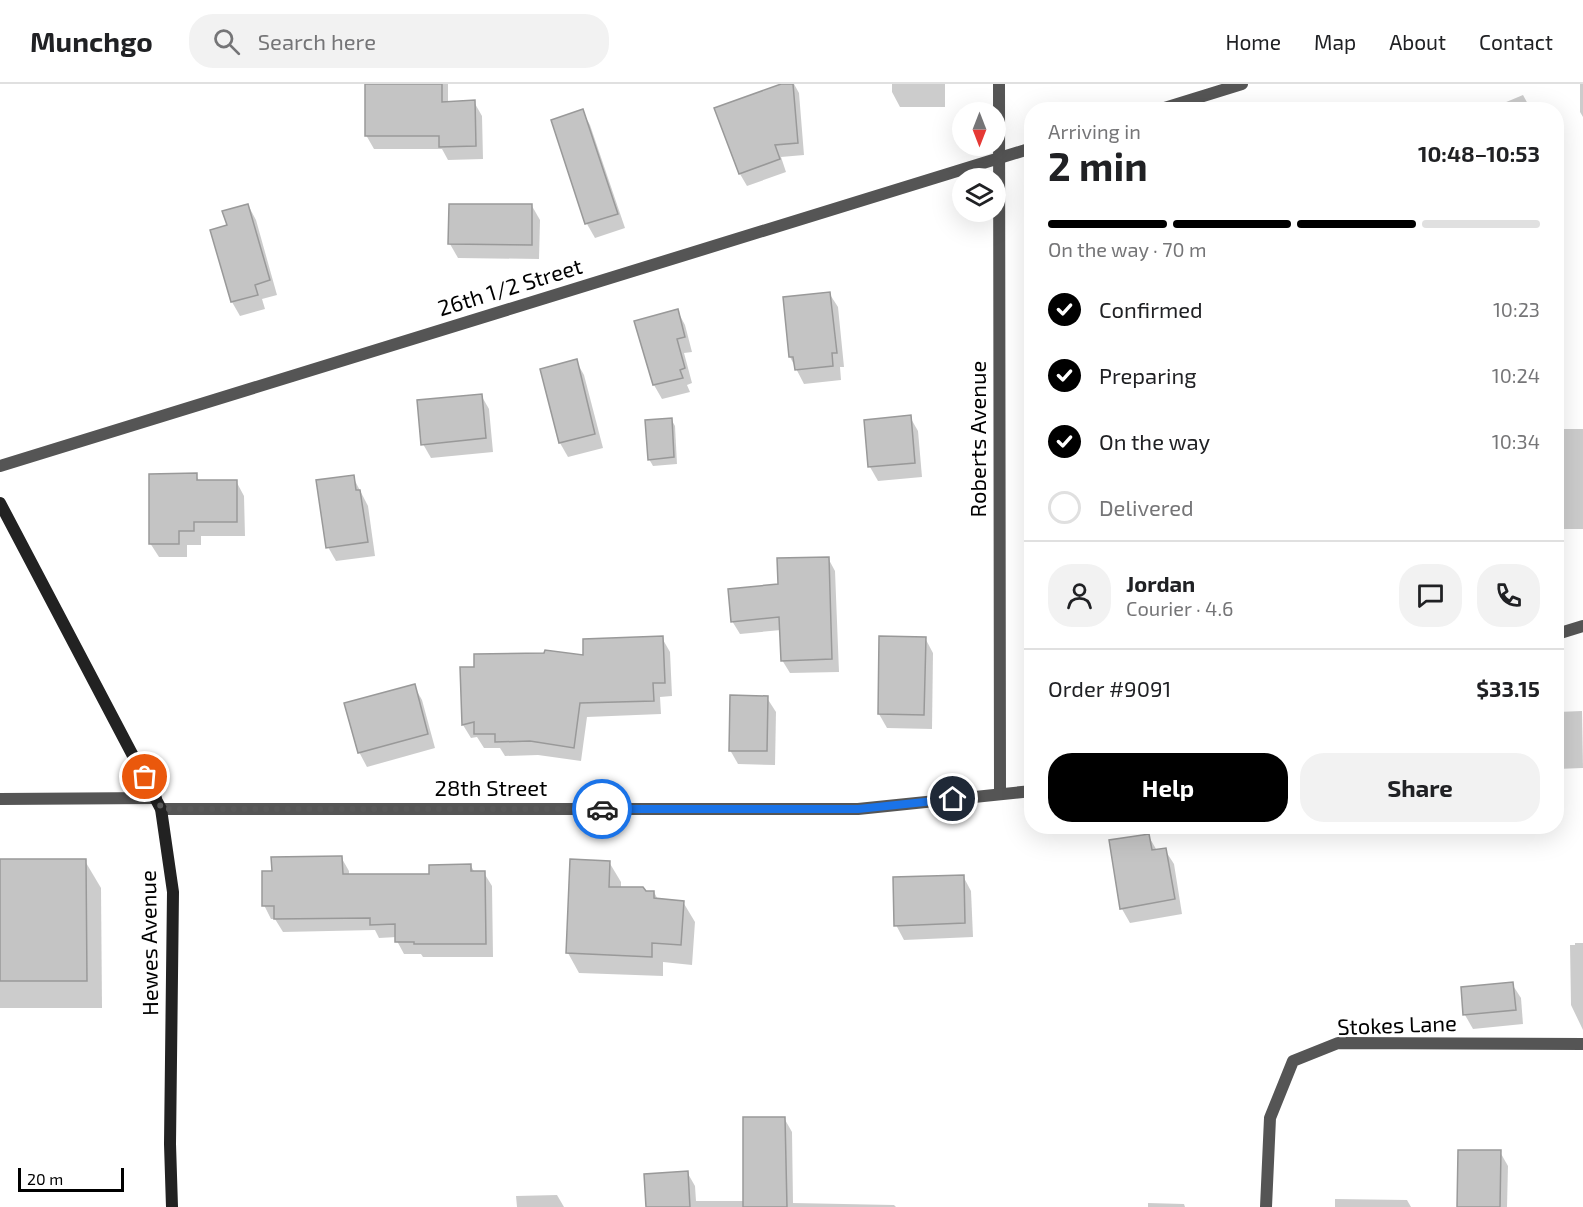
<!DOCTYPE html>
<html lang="en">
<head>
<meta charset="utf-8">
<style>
  body { margin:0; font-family:"Exo 2",sans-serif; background:#f2f2f2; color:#202124; height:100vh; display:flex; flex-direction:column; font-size:22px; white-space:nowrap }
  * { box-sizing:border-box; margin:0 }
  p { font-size:20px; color:#757577 }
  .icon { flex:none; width:33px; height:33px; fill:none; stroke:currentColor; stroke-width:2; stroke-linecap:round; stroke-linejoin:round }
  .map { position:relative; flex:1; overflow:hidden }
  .drawer { position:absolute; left:1024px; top:18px; width:540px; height:732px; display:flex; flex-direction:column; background:#fff; border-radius:24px; box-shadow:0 6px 24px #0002 }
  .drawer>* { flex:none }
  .needle { width:39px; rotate:180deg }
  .tools { position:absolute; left:952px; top:18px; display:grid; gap:12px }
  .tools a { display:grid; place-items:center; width:54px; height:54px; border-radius:50%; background:#fff; box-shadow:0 6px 24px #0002; font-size:30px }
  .scale { position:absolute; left:18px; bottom:15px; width:106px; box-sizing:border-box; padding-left:6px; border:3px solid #000; border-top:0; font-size:16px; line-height:21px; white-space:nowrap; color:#000; -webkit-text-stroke:4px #fff; paint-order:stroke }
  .pin { position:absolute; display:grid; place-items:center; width:51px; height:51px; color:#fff; margin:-26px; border:3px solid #fff; border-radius:50%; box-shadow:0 2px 6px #0007 }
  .courier { position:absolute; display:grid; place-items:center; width:60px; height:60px; margin:-30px; border:4px solid #1a73e8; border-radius:50%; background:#fff; color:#222; box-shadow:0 2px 8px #0007 }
  .head em { font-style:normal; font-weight:700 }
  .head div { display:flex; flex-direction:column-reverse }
  .head { display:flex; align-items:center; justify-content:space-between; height:102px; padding:0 24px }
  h1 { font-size:39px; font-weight:700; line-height:45px }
  .bar { display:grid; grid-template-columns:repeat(4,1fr); gap:9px 6px; align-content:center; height:72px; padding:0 24px }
  .bar i { height:8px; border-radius:4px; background:#e0e0e0 }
  .bar .selected { background:#000 }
  .bar p { grid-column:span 4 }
  .line { display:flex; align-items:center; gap:15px; padding:0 24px; border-top:2px solid #e0e0e0 }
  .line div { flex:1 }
  .round { display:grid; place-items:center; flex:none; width:63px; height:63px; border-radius:24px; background:#f2f2f2 }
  ol { padding:0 24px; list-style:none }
  li { display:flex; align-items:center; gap:18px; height:66px }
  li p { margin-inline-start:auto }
  li .icon { padding:6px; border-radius:50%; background:#000; color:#fff; stroke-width:4 }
  li:last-child { color:#757577 }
  li i { width:33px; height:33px; border:3px solid #e0e0e0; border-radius:50% }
  .action { display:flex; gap:12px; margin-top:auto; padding:12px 24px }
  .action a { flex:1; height:69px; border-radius:24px; background:#000; color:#fff; font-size:24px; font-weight:700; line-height:69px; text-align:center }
  .action a+a { background:#f2f2f2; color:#202124 }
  header { display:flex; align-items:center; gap:36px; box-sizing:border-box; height:84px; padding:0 30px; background:#fff; border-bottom:2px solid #e0e0e0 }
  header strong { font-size:28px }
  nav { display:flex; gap:33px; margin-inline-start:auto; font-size:21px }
  .search { width:420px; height:54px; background:#f2f2f2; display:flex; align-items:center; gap:15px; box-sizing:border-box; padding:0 21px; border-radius:24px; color:#757577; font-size:22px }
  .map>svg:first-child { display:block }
  .shadow { fill:#0003 }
  .building { fill:#c4c4c4; stroke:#999; stroke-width:1.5 }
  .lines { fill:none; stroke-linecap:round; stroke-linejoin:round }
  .minor { stroke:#555; stroke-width:12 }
  .secondary { stroke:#222; stroke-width:12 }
  .done { stroke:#595959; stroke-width:6; stroke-dasharray:0 10.8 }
  .route { stroke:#1a73e8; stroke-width:8 }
  .labels { text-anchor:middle; stroke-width:4.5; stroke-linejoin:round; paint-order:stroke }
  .street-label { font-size:22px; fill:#000; stroke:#fff }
</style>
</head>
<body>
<header>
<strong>Munchgo</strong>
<div class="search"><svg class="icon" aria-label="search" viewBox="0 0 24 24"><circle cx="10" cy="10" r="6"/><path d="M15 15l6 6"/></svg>Search here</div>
<nav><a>Home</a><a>Map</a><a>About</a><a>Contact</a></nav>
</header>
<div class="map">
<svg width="1583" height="1123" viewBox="0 0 1583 1123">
  <rect width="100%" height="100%" fill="#fff"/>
  <g class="shadow">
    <polygon points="366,0 448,0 448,19 474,18 482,32 483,75 448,76 442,65 374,65 366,51"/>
    <polygon points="785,0 794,0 799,9 804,71 781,73 786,88 747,102 740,90 716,25"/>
    <polygon points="892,0 945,0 945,23 900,23 892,8"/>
    <polygon points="1580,0 1583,0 1583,33 1580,28"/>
    <polygon points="1523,11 1529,22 1532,20 1535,26 1487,26"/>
    <polygon points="582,27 590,41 625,144 595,154 587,140 553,37"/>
    <polygon points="248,121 256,136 277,211 262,215 265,225 240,232 232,218 228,142"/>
    <polygon points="532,122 540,136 539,175 458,174 450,160"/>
    <polygon points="829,209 838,223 844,283 840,283 841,296 804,300 790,273"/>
    <polygon points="677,226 685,241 692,268 684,269 692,299 687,301 690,308 662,315 654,301"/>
    <polygon points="576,277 584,291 603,364 568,373 560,359"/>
    <polygon points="481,311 489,325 493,368 431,374 423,360"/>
    <polygon points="910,333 918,347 922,393 878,397 870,383 865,337"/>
    <polygon points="671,335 675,342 677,380 653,382 649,375"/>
    <rect x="1557" y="345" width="26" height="100"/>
    <polygon points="196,391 199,397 236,397 244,412 245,452 201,452 201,461 187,461 187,473 159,473 150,459"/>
    <polygon points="353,393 368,422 375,472 336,477 328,463"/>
    <polygon points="828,474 835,487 839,588 790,589 782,576 781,546 740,550 732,537 780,502"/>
    <polygon points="662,554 670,568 672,612 660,613 661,630 587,633 581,677 538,671 505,672 500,664 484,664 477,653 471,654 463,641 585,573"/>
    <polygon points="925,554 933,569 932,645 887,644 879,630"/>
    <polygon points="414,602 422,616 435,664 367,683 359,668"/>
    <polygon points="767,614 776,628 775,681 738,680 730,666"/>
    <polygon points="1582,627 1583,684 1557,685 1557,628"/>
    <polygon points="1148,751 1156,765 1165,766 1174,780 1182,830 1130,839 1122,825 1110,757"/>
    <polygon points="341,773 349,787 349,792 430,792 471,782 475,789 484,789 492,802 493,873 423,873 421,870 404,870 397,857 397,853 379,854 375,846 283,848 275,835 271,835 264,821 273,788"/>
    <polygon points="0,777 85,777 101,804 102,924 0,924"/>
    <polygon points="609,778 621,798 621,804 654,808 658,816 683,818 695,838 692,881 663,878 663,892 579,889 568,869"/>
    <polygon points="963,792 971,807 973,853 904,856 896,841"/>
    <polygon points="1575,859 1583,859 1583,946 1571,921 1570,861 1575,861"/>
    <polygon points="1512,900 1521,914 1523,940 1473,945 1465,931"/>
    <polygon points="784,1034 792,1048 793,1119 894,1121 896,1123 648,1123 687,1088 695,1102 696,1117 744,1117"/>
    <polygon points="1500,1068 1508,1082 1507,1123 1459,1123"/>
    <polygon points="557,1111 564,1123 517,1123 516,1112"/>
    <polygon points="1335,1115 1407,1116 1411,1123 1335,1123"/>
    <polygon points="1148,1119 1184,1120 1185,1123 1148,1123"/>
  </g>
  <g class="building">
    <polygon points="365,0 442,0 442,18 475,16 476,62 439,63 439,52 365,52"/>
    <polygon points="781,0 793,0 798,59 775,61 780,75 739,90 714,24"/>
    <polygon points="583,25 618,130 585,140 551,36"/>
    <polygon points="248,120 270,196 255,201 258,211 231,218 210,146 227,141 222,127"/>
    <polygon points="449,120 532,120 532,161 448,160"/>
    <polygon points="830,208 837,269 832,269 833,282 795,286 793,273 789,273 783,213"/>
    <polygon points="678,225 685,253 677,255 685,284 680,286 683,294 653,301 634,237"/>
    <polygon points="577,275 595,350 559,359 540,285"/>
    <polygon points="482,310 486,354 421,361 417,316"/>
    <polygon points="911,331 915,379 868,383 864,336"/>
    <polygon points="672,334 674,373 648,376 645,336"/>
    <polygon points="197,389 197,396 237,396 237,438 194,438 194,447 179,447 179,460 149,460 149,390"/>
    <polygon points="354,391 356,406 360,406 368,458 326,464 316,396"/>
    <polygon points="829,473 832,575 781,577 779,533 731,538 728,505 778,500 777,474"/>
    <polygon points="663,552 665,599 653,599 654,617 580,619 574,664 530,657 495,658 495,650 474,650 474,638 462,641 460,583 474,583 474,570 544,569 545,566 583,571 583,555"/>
    <polygon points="879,552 926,553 924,631 878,630"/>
    <polygon points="415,600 428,650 358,669 344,619"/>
    <polygon points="730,611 768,612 767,667 729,667"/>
    <polygon points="1149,750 1152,766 1166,764 1175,815 1120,825 1109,756"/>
    <polygon points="340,772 342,772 343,790 429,790 429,781 471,780 471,787 485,787 486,860 414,860 414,858 395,858 395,840 370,841 370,834 274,835 274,822 262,822 262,787 272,787 271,773"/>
    <polygon points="0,775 86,775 87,897 0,897"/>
    <polygon points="570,775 610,777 609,803 643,803 646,807 654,807 654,814 684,817 681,861 652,859 652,873 566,869"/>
    <polygon points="964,791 965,839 894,842 893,793"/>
    <polygon points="1513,898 1516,926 1463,931 1461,903"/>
    <polygon points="743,1033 785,1033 787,1123 743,1123"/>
    <polygon points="1458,1066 1501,1066 1500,1123 1457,1123"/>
    <polygon points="688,1087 690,1123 646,1123 644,1090"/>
  </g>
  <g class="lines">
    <g class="minor">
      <polyline points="999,0 1000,710"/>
      <polyline points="1158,26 1242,0"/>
      <polyline points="0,382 1032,64"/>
      <polyline points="1557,550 1583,542"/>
      <polyline points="0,715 156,714"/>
      <polyline points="161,725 858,725 1032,707"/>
      <polyline points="1266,1123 1270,1034 1293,977 1338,959 1583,960"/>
    </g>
    <polyline class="secondary" points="0,419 161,725 173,808 170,1060 172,1123"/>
  </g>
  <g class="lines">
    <polyline class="done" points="145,693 162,725 602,725"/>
    <polyline class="route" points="602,725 858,725 953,715"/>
  </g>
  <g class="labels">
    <g class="street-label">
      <text transform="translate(510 203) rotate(-17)" y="8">26th 1/2 Street</text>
      <text transform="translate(978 355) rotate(-90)" y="8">Roberts Avenue</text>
      <text x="491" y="712">28th Street</text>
      <text transform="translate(149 859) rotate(-91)" y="8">Hewes Avenue</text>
      <text transform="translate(1397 941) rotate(-2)" y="8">Stokes Lane</text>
    </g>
  </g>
</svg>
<div class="tools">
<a><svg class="needle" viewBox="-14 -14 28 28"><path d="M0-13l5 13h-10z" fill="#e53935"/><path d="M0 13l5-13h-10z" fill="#757577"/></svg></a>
<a><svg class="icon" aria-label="layers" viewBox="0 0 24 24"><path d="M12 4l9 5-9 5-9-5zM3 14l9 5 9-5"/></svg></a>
</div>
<div class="scale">20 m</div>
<div class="pin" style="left:145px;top:693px;background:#ea580c"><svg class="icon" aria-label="bag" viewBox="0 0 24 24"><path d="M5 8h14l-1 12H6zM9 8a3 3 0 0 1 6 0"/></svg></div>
<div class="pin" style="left:953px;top:715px;background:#1f2937"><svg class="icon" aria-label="home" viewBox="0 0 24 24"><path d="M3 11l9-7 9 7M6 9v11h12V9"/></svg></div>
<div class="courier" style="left:602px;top:725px"><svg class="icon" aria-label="car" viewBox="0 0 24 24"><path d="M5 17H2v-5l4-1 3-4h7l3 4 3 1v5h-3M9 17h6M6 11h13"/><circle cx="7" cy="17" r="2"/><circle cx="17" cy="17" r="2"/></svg></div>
<section class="drawer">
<div class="head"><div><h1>2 min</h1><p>Arriving in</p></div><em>10:48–10:53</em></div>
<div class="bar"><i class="selected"></i><i class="selected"></i><i class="selected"></i><i></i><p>On the way · 70 m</p></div>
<ol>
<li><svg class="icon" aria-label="check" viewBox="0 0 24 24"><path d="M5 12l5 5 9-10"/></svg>Confirmed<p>10:23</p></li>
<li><svg class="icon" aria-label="check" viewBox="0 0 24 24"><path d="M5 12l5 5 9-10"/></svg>Preparing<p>10:24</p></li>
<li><svg class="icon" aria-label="check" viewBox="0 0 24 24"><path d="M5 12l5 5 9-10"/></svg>On the way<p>10:34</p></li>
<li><i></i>Delivered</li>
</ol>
<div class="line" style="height:108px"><a class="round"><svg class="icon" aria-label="person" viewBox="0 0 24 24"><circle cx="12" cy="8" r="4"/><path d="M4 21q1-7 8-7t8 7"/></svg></a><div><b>Jordan</b><p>Courier · 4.6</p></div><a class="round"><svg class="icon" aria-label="chat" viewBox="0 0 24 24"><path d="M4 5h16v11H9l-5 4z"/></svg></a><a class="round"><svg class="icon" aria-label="phone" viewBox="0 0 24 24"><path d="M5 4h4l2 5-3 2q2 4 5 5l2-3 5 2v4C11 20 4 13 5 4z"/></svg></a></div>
<div class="line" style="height:78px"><div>Order #9091</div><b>$33.15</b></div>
<div class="action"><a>Help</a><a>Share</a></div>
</section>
</div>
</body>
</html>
